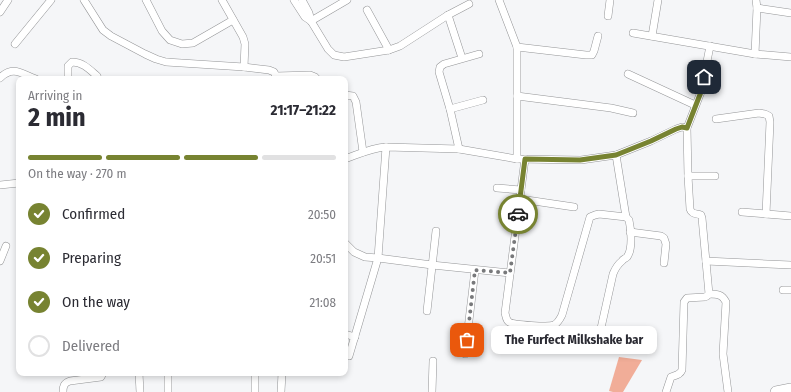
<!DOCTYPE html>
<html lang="en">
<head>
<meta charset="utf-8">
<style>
  body { margin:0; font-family:"Fira Sans Condensed",sans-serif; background:#f7f7f7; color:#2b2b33; height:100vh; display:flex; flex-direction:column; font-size:15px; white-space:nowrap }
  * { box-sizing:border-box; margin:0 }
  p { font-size:13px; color:#7c7c81 }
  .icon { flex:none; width:22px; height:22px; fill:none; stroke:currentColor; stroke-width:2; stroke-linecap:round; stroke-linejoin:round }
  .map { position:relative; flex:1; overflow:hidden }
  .sheet { position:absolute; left:16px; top:76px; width:332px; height:300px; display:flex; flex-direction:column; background:#fff; border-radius:8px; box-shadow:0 2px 6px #0003 }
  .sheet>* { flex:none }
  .pin { position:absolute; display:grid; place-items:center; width:34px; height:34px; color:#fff; margin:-17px; border-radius:8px; box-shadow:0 2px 6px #0006 }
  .courier { position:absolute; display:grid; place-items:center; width:40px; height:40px; margin:-20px; border:3px solid #778331; border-radius:50%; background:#fff; color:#222; box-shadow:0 1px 5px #0007 }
  .bubble { position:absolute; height:28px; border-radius:8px; background:#fff; box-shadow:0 2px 6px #0003; font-size:13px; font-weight:700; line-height:28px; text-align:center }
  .head em { font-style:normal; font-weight:700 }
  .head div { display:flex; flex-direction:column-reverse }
  .head { display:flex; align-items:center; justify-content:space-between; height:68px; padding:0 12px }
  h1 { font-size:26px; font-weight:700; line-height:30px }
  .bar { display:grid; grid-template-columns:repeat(4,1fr); gap:6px 4px; align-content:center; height:48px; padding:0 12px }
  .bar i { height:5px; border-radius:3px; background:#e1e1e2 }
  .bar .current { background:#778331 }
  .bar p { grid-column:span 4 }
  ol { padding:0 12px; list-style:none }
  li { display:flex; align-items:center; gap:12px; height:44px }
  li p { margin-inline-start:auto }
  li .icon { padding:4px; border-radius:50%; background:#778331; color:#fff; stroke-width:4 }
  li:last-child { color:#7c7c81 }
  li i { width:22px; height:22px; border:2px solid #e1e1e2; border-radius:50% }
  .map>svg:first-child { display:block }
  .building { fill:#f1ad98 }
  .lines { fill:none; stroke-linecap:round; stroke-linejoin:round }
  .street-casing { stroke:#949597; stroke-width:8 }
  .secondary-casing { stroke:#949597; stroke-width:12 }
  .street { stroke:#fff; stroke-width:7 }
  .secondary { stroke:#fff; stroke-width:11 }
  .done { stroke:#78797b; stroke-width:4; stroke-dasharray:0 7.2 }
  .route { stroke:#778331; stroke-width:5 }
</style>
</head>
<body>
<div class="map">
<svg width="791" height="392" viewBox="0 0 791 392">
  <rect width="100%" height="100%" fill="#f5f6f8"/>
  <polygon class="building" points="619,357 642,360 623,392 613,392 609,391"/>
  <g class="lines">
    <g class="street-casing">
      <g id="street">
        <polyline points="84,0 103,30 111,36 145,54 156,59 166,62 244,67 269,70 274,72 276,76 277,79"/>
        <polyline points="146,0 162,31 170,40 182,44 193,43 233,20"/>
        <polyline points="222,0 243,37 245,44 244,67"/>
        <polyline points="294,0 305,17 311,21"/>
        <polyline points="302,0 309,13 311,21 328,49 334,55 344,57 389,50 400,46 448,15 469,4"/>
        <polyline points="499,0 517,47 517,159"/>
        <polyline points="757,8 791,13"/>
        <polyline points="367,10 389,50"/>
        <polyline points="0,12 8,0"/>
        <polyline points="448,15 462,58"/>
        <polyline points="608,16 610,0"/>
        <polyline points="311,21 347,0"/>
        <polyline points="633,33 755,54 791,57"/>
        <polyline points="652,36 658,0"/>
        <polyline points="15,44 51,0"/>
        <polyline points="517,47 586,55 592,55 594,51 598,36"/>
        <polyline points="755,54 757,8 756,0"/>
        <polyline points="628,74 695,105"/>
        <polyline points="276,76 310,75 315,77 317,79"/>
        <path d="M0,78C13,65 22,74 36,79"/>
        <path d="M68,79V66L72,62C83,62 90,70 97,76"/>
        <polyline points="345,95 353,96 356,102 363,152"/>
        <polyline points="517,96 611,108 633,113"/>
        <polyline points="450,109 483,100"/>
        <polyline points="716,119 759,113 765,114 769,116 770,122 766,214"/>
        <polyline points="687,128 701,92 710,46"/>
        <polyline points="459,149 450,109 439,72 440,67 444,64 479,54"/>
        <polyline points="616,155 626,217"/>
        <path d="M345,159C359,154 371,148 386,147L459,149L517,159L581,160L616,155L651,141L676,129L682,127L687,128L688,176L690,209C692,215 696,213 701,215L702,218L709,294L707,296L705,297L687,298L684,302L682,370C680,375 676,375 671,377L666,392"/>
        <path d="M525,159L505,313C506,316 506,320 509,322C513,325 549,327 554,325C558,323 560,319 562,315L590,217L595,215L599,214L626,217L629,220C631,229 633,249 627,257C625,259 623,259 622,261C617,265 615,269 613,274L599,337"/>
        <polyline points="688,176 715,176"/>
        <polyline points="0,185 19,183"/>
        <polyline points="497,188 521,190"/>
        <polyline points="520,199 574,207"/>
        <polyline points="742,212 791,216"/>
        <polyline points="630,232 661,236 664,238 666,244 664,263"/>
        <polyline points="345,243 354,252 365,257 378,258 432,265 510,273"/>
        <polyline points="0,261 6,246"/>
        <polyline points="706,261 791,265"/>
        <polyline points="783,290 791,290"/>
        <path d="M709,294C717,294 722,294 726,302L723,354L728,392"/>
        <polyline points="427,311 436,231"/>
        <polyline points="345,334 355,337"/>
        <polyline points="465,354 475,270"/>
        <polyline points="349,356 378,258 386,147"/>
        <polyline points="139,373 140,392"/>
        <polyline points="168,373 168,392"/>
        <polyline points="255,373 255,392"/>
        <path d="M63,392C63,386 64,383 70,381L101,377L103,373"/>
        <polyline points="281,392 282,373"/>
        <polyline points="432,392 433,361"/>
      </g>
    </g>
    <g class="secondary-casing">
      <polyline id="secondary" points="776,392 791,389"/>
    </g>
    <use href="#street" class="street"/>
    <use href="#secondary" class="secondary"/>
  </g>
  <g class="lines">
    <polyline class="done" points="467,340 475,270 510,273 518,214"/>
    <polyline class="route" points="518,214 525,159 580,160 616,155 651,141 676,129 682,127 687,128 701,92 704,77"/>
  </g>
</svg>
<div class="pin" style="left:467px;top:340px;background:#ea580c"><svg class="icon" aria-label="bag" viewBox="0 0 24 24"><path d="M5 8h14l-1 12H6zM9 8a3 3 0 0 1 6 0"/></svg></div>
<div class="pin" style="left:704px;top:77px;background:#1f2937"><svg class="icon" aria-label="home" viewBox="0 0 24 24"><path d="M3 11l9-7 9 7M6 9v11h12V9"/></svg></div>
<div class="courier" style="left:518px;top:214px"><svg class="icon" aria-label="car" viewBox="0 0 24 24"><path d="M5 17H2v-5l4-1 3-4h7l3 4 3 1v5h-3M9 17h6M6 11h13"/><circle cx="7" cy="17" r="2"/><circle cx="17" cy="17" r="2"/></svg></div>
<div class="bubble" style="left:491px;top:326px;width:166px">The Furfect Milkshake bar</div>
<section class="sheet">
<div class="head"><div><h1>2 min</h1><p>Arriving in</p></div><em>21:17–21:22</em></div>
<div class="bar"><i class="current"></i><i class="current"></i><i class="current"></i><i></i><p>On the way · 270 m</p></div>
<ol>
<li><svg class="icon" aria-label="check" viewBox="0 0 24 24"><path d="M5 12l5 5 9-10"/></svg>Confirmed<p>20:50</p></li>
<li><svg class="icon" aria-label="check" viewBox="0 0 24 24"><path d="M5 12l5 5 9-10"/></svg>Preparing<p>20:51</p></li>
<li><svg class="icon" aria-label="check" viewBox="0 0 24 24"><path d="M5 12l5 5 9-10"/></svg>On the way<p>21:08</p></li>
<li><i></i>Delivered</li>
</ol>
</section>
</div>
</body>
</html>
